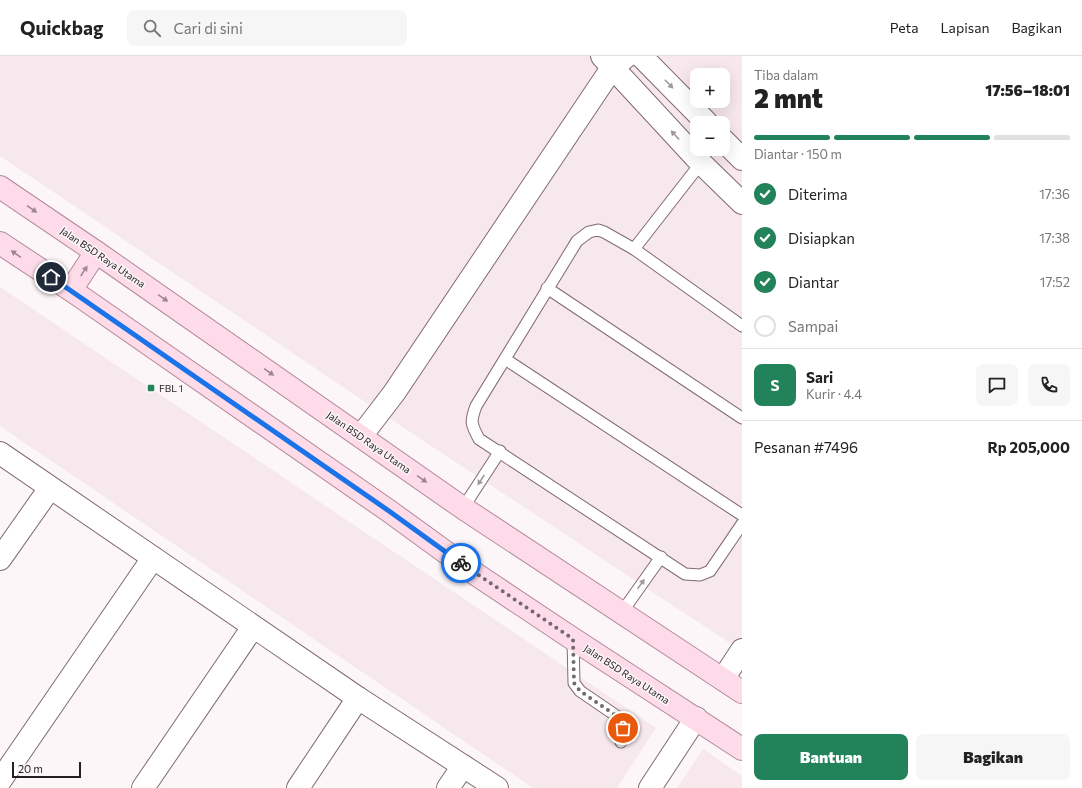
<!DOCTYPE html>
<html lang="id">
<head>
<meta charset="utf-8">
<style>
  body { margin:0; font-family:Commissioner,sans-serif; background:#f6f6f6; color:#222; height:100vh; display:flex; flex-direction:column; font-size:15px; white-space:nowrap }
  * { box-sizing:border-box; margin:0 }
  p { font-size:13px; color:#767676 }
  .icon { flex:none; width:22px; height:22px; fill:none; stroke:currentColor; stroke-width:2; stroke-linecap:round; stroke-linejoin:round }
  .map { position:relative; flex:1; overflow:hidden }
  .details { display:flex; flex-direction:column; background:#fff; width:340px }
  .details>* { flex:none }
  .tools { position:absolute; left:690px; top:12px; display:grid; gap:8px }
  .tools a { display:grid; place-items:center; width:40px; height:40px; border-radius:8px; background:#fff; box-shadow:0 4px 16px #0002; font-size:20px }
  .scale { position:absolute; left:12px; bottom:10px; width:69px; box-sizing:border-box; padding-left:4px; border:2px solid #281e22; border-top:0; font-size:11px; line-height:14px; white-space:nowrap; color:#281e22; -webkit-text-stroke:3px #fcf6f8; paint-order:stroke }
  .pin { position:absolute; display:grid; place-items:center; width:34px; height:34px; color:#fff; margin:-17px; border:2px solid #fff; border-radius:50%; box-shadow:0 1px 4px #0007 }
  .courier { position:absolute; display:grid; place-items:center; width:40px; height:40px; margin:-20px; border:3px solid #1a73e8; border-radius:50%; background:#fff; color:#222; box-shadow:0 1px 5px #0007 }
  .overview em { font-style:normal; font-weight:800 }
  .overview div { display:flex; flex-direction:column-reverse }
  .overview { display:flex; align-items:center; justify-content:space-between; height:68px; padding:0 12px }
  h1 { font-size:26px; font-weight:800; line-height:30px }
  .bar { display:grid; grid-template-columns:repeat(4,1fr); gap:6px 4px; align-content:center; height:48px; padding:0 12px }
  .bar i { height:5px; border-radius:3px; background:#e0e0e0 }
  .bar .on { background:#228259 }
  .bar p { grid-column:span 4 }
  .line { display:flex; align-items:center; gap:10px; padding:0 12px; border-top:1px solid #e0e0e0 }
  .line div { flex:1 }
  .round { display:grid; place-items:center; flex:none; width:42px; height:42px; border-radius:8px; background:#f6f6f6 }
  ol { padding:0 12px; list-style:none }
  li { display:flex; align-items:center; gap:12px; height:44px }
  li p { margin-inline-start:auto }
  li .icon { padding:4px; border-radius:50%; background:#228259; color:#fff; stroke-width:4 }
  li:last-child { color:#767676 }
  li i { width:22px; height:22px; border:2px solid #e0e0e0; border-radius:50% }
  .primary-button { display:flex; gap:8px; margin-top:auto; padding:8px 12px }
  .primary-button a { flex:1; height:46px; border-radius:8px; background:#228259; color:#fff; font-size:16px; font-weight:800; line-height:46px; text-align:center }
  .primary-button a+a { background:#f6f6f6; color:#222 }
  header { display:flex; align-items:center; gap:24px; box-sizing:border-box; height:56px; padding:0 20px; background:#fff; border-bottom:1px solid #e0e0e0 }
  header strong { font-size:19px }
  nav { display:flex; gap:22px; margin-inline-start:auto; font-size:14px }
  .search { width:280px; height:36px; background:#f6f6f6; display:flex; align-items:center; gap:10px; box-sizing:border-box; padding:0 14px; border-radius:8px; color:#767676; font-size:15px }
  main { display:flex; flex:1; min-height:0 }
  .map>svg:first-child { display:block }
  .built { fill:#f6e8ed; fill-rule:evenodd }
  .lines { fill:none; stroke-linecap:round; stroke-linejoin:round }
  .lane-casing { stroke:#826a73; stroke-width:13 }
  .street-casing { stroke:#826a73; stroke-width:24 }
  .primary-casing { stroke:#b2899a; stroke-width:24 }
  .lane { stroke:#fff; stroke-width:11 }
  .street { stroke:#fff; stroke-width:22 }
  .primary { stroke:#fedbe9; stroke-width:22 }
  .oneway { fill:#9e9a9c }
  .oneway2 { fill:#9e868f }
  .done { stroke:#726a6d; stroke-width:4; stroke-dasharray:0 7.2 }
  .route { stroke:#1a73e8; stroke-width:5 }
  .poi-dot { fill:#228259; stroke:#fcf6f8; stroke-width:1.5 }
  .labels { text-anchor:middle; stroke-width:3; stroke-linejoin:round; paint-order:stroke }
  .street-label { font-size:10px; fill:#281e22; stroke:#fcf6f8 }
  .poi-label { font-size:10px; fill:#281e22; stroke:#fcf6f8; text-anchor:start }
</style>
</head>
<body>
<header>
<strong>Quickbag</strong>
<div class="search"><svg class="icon" aria-label="search" viewBox="0 0 24 24"><circle cx="10" cy="10" r="6"/><path d="M15 15l6 6"/></svg>Cari di sini</div>
<nav><a>Peta</a><a>Lapisan</a><a>Bagikan</a></nav>
</header>
<main>
<div class="map">
<svg width="742" height="732" viewBox="0 0 742 732">
  <rect width="100%" height="100%" fill="#fcf6f8"/>
  <g class="built">
    <path d="M0,0H742V595L404,372L0,100ZM697,19H723V45H697ZM697,67H723V93H697Z"/>
    <polygon points="0,231 656,672 617,732 533,732 0,370"/>
    <polygon points="703,693 742,720 742,732 677,732"/>
  </g>
  <g class="lines">
    <g class="lane-casing">
      <g id="lane">
        <polyline points="634,193 701,107"/>
        <polyline points="547,232 742,362"/>
        <path d="M742,270L634,193L604,176L598,174L589,176L577,185L476,350C470,366 471,368 479,383L685,518L700,519L710,515L742,468"/>
        <polyline points="505,303 742,459"/>
        <polyline points="463,452 500,395"/>
        <polyline points="622,556 661,501"/>
        <polyline points="573,583 574,627 580,635 618,661 623,672 621,686"/>
      </g>
    </g>
    <g class="street-casing">
      <g id="street">
        <polyline points="602,0 701,107 742,147"/>
        <polyline points="641,0 707,67"/>
        <polyline points="723,84 742,103"/>
        <polyline points="361,380 394,337 612,12 627,0"/>
        <polyline points="0,397 358,642 497,732"/>
        <polyline points="0,503 50,432"/>
        <polyline points="723,623 742,594"/>
        <polyline points="0,725 153,502"/>
        <polyline points="143,732 253,571"/>
        <polyline points="298,732 358,642"/>
        <polyline points="448,732 463,710"/>
        <polyline points="650,732 696,662"/>
      </g>
    </g>
    <g class="primary-casing">
      <g id="primary">
        <polyline points="0,131 96,196 463,452 742,636"/>
        <polyline points="0,187 71,234 389,455 477,519 573,583 742,693"/>
        <polyline points="71,234 96,196"/>
      </g>
    </g>
    <use href="#lane" class="lane"/>
    <use href="#street" class="street"/>
    <use href="#primary" class="primary"/>
  </g>
  <defs><path id="oneway-solid" d="M-6-.8H1V-3.2L6.5 0L1 3.2V.8H-6Z"/></defs>
  <g class="oneway">
    <use href="#oneway-solid" transform="translate(669 28) rotate(46)"/>
    <use href="#oneway-solid" transform="translate(675 79) rotate(-133)"/>
    <use href="#oneway-solid" transform="translate(481 424) rotate(123)"/>
    <use href="#oneway-solid" transform="translate(641 528) rotate(-55)"/>
  </g>
  <g class="oneway2">
    <use href="#oneway-solid" transform="translate(32 153) rotate(34)"/>
    <use href="#oneway-solid" transform="translate(16 198) rotate(-146)"/>
    <use href="#oneway-solid" transform="translate(84 215) rotate(-57)"/>
    <use href="#oneway-solid" transform="translate(163 242) rotate(35)"/>
    <use href="#oneway-solid" transform="translate(269 316) rotate(35)"/>
    <use href="#oneway-solid" transform="translate(422 423) rotate(35)"/>
  </g>
  <g class="lines">
    <polyline class="done" points="461,507 573,583 574,627 580,635 618,661 623,672"/>
    <polyline class="route" points="51,221 389,455 461,507"/>
  </g>
  <rect class="poi-dot" x="147" y="328" width="8" height="8" rx="2"/>
  <g class="labels">
    <g class="street-label">
      <text transform="translate(103 201) rotate(34)" y="4">Jalan BSD Raya Utama</text>
      <text transform="translate(369 386) rotate(35)" y="4">Jalan BSD Raya Utama</text>
      <text transform="translate(627 618) rotate(33)" y="4">Jalan BSD Raya Utama</text>
    </g>
    <g class="poi-label">
      <text x="159" y="336">FBL 1</text>
    </g>
  </g>
</svg>
<div class="tools">
<a>+</a>
<a>−</a>
</div>
<div class="scale">20 m</div>
<div class="pin" style="left:623px;top:672px;background:#ea580c"><svg class="icon" aria-label="bag" viewBox="0 0 24 24"><path d="M5 8h14l-1 12H6zM9 8a3 3 0 0 1 6 0"/></svg></div>
<div class="pin" style="left:51px;top:221px;background:#1f2937"><svg class="icon" aria-label="home" viewBox="0 0 24 24"><path d="M3 11l9-7 9 7M6 9v11h12V9"/></svg></div>
<div class="courier" style="left:461px;top:507px"><svg class="icon" aria-label="bike" viewBox="0 0 24 24"><circle cx="6" cy="16" r="4"/><circle cx="18" cy="16" r="4"/><path d="M6 16l4-8h5l3 8M10 8l3 8H6M13 5h3"/></svg></div>
</div>
<section class="details">
<div class="overview"><div><h1>2 mnt</h1><p>Tiba dalam</p></div><em>17:56–18:01</em></div>
<div class="bar"><i class="on"></i><i class="on"></i><i class="on"></i><i></i><p>Diantar · 150 m</p></div>
<ol>
<li><svg class="icon" aria-label="check" viewBox="0 0 24 24"><path d="M5 12l5 5 9-10"/></svg>Diterima<p>17:36</p></li>
<li><svg class="icon" aria-label="check" viewBox="0 0 24 24"><path d="M5 12l5 5 9-10"/></svg>Disiapkan<p>17:38</p></li>
<li><svg class="icon" aria-label="check" viewBox="0 0 24 24"><path d="M5 12l5 5 9-10"/></svg>Diantar<p>17:52</p></li>
<li><i></i>Sampai</li>
</ol>
<div class="line" style="height:72px"><b class="round" style="background:#228259;color:#fff">S</b><div><b>Sari</b><p>Kurir · 4.4</p></div><a class="round"><svg class="icon" aria-label="chat" viewBox="0 0 24 24"><path d="M4 5h16v11H9l-5 4z"/></svg></a><a class="round"><svg class="icon" aria-label="phone" viewBox="0 0 24 24"><path d="M5 4h4l2 5-3 2q2 4 5 5l2-3 5 2v4C11 20 4 13 5 4z"/></svg></a></div>
<div class="line" style="height:52px"><div>Pesanan #7496</div><b>Rp 205,000</b></div>
<div class="primary-button"><a>Bantuan</a><a>Bagikan</a></div>
</section>
</main>
</body>
</html>
